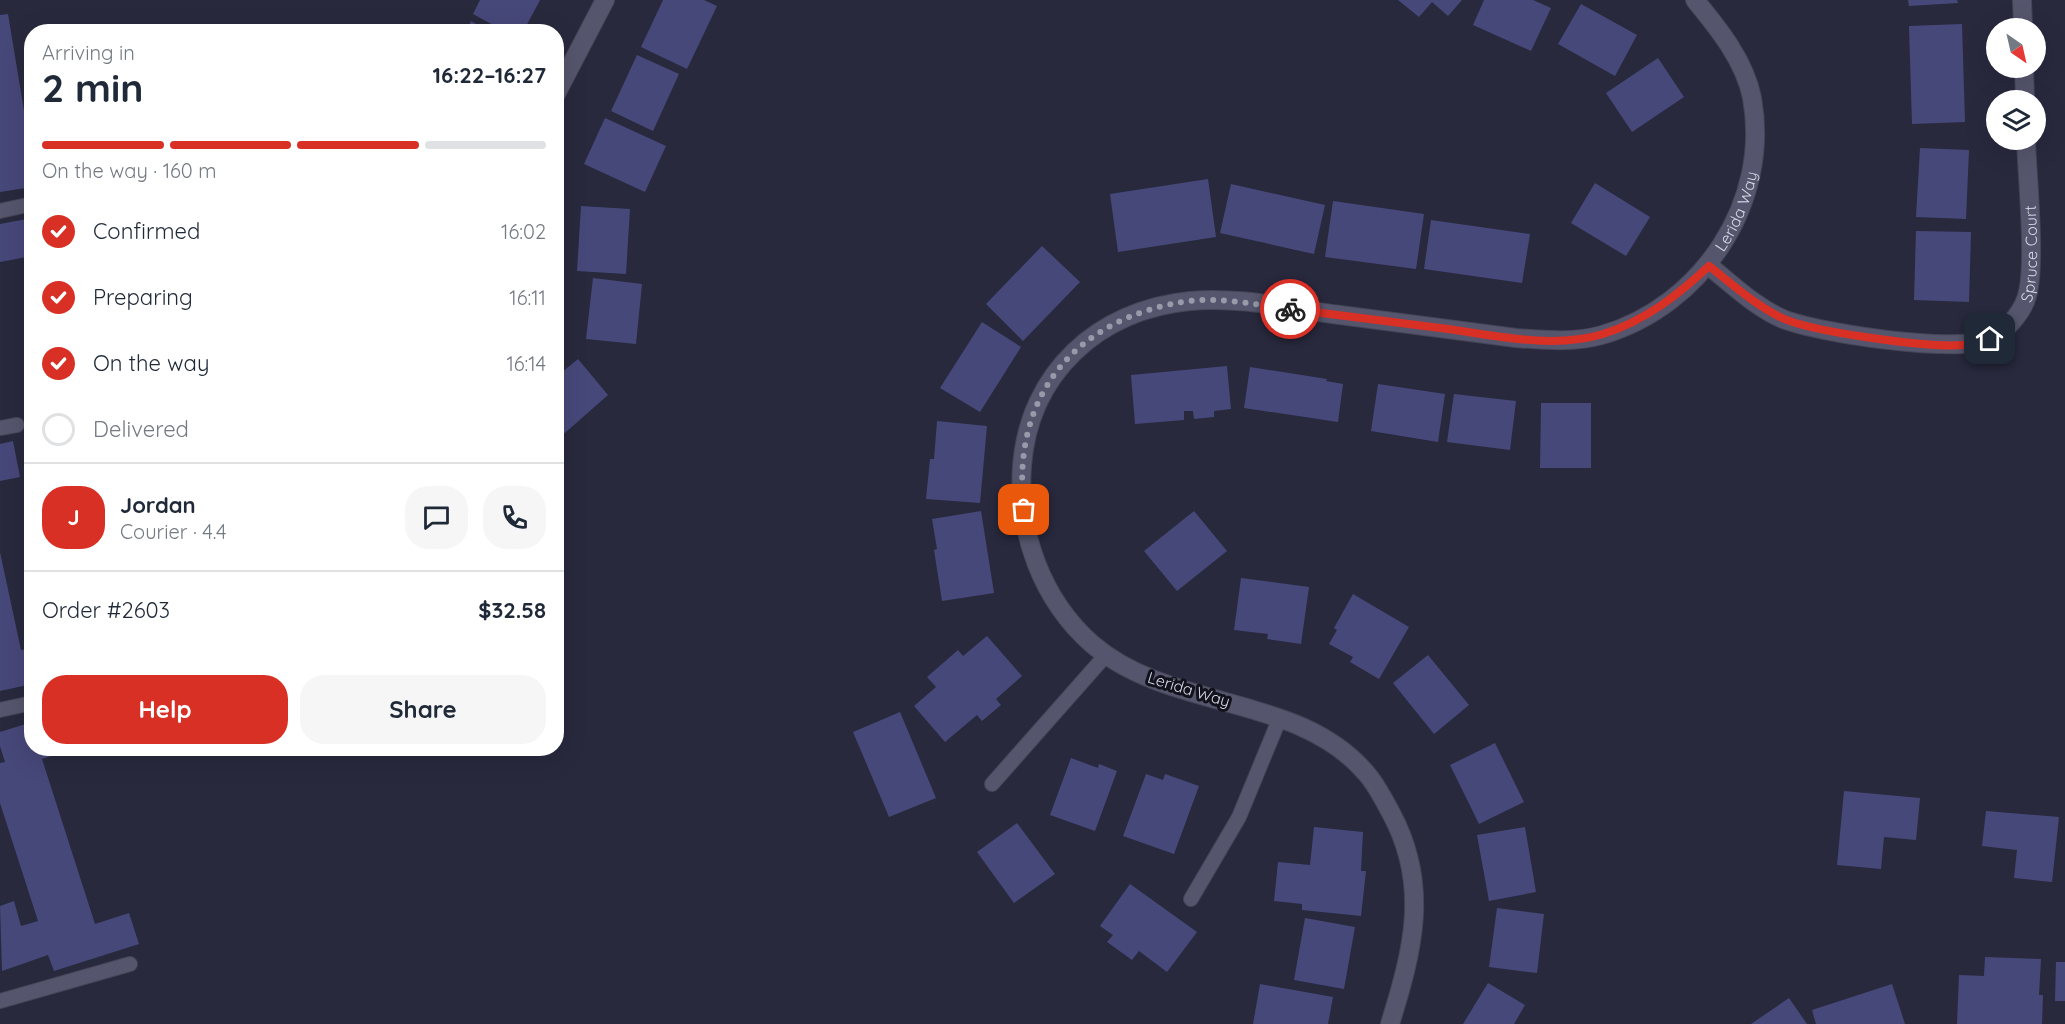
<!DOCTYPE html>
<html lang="en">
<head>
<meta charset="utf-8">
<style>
  body { margin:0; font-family:Quicksand,sans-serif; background:#f6f6f7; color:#1f2937; height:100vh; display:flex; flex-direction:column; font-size:22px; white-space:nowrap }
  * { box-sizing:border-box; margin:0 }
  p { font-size:20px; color:#747a83 }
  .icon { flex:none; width:33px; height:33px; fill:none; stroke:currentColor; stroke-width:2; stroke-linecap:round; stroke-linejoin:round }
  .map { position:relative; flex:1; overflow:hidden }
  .sheet { position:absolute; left:24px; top:24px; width:540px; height:732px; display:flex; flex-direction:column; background:#fff; border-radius:24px; box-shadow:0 6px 24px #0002 }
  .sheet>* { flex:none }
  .needle { width:39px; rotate:146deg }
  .tools { position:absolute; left:1986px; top:18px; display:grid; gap:12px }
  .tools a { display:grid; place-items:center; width:60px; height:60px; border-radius:50%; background:#fff; box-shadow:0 6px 24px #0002; font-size:30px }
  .pin { position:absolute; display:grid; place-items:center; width:51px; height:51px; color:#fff; margin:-26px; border-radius:12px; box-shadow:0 3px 9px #0006 }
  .courier { position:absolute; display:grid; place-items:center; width:60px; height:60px; margin:-30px; border:4px solid #d93025; border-radius:50%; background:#fff; color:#222; box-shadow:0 2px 8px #0007 }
  .headline em { font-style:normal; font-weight:700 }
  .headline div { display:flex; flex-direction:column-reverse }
  .headline { display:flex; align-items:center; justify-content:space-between; height:102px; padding:0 18px }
  h1 { font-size:39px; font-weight:700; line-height:45px }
  .bar { display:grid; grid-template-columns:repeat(4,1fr); gap:9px 6px; align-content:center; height:72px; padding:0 18px }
  .bar i { height:8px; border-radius:4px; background:#e0e1e3 }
  .bar .current { background:#d93025 }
  .bar p { grid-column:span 4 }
  .line { display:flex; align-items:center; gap:15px; padding:0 18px; border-top:2px solid #e0e1e3 }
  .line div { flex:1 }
  .round { display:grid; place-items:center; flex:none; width:63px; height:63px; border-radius:24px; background:#f6f6f7 }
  ol { padding:0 18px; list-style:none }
  li { display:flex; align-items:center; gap:18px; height:66px }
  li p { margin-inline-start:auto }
  li .icon { padding:6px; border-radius:50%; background:#d93025; color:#fff; stroke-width:4 }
  li:last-child { color:#747a83 }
  li i { width:33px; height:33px; border:3px solid #e0e1e3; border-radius:50% }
  .action { display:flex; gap:12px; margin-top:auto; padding:12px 18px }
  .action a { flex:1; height:69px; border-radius:24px; background:#d93025; color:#fff; font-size:24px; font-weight:700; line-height:69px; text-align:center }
  .action a+a { background:#f6f6f7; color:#1f2937 }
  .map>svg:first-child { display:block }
  .building { fill:#47487a }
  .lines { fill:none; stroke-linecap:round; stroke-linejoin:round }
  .service-casing { stroke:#445; stroke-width:16 }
  .minor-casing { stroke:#445; stroke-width:20 }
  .tertiary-casing { stroke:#445; stroke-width:20 }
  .service { stroke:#55566d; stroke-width:14 }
  .minor { stroke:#55566d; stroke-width:18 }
  .tertiary { stroke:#55566d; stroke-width:18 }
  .done { stroke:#989aaa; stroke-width:6; stroke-dasharray:0 10.8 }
  .route { stroke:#d93025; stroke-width:8 }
  .labels { text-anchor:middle; stroke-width:6; stroke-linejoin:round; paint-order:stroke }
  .street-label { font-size:16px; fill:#d5d7e4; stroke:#12121c }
</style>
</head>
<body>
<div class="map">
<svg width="2065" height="1024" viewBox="0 0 2065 1024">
  <rect width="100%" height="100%" fill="#28293d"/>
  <g class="building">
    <polygon points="480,0 540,0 523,32 506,32 473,14"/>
    <polygon points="663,0 704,0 717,6 687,69 641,47"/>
    <polygon points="1398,0 1462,0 1448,16 1432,2 1419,17"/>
    <polygon points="1484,0 1533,0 1551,8 1531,51 1473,25"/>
    <polygon points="1908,0 1957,0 1958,3 1909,6"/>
    <polygon points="1581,4 1637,35 1615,76 1558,44"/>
    <polygon points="8,14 32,159 32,187 0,192 0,15"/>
    <polygon points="471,21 490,32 466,32"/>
    <polygon points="1962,24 1965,122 1912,124 1909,26"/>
    <polygon points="637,55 679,74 653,131 611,111"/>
    <polygon points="1658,58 1684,97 1632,132 1606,93"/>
    <polygon points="605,118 666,146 645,192 584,164"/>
    <polygon points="1920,148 1969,150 1966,219 1916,217"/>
    <polygon points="1208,179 1216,237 1118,252 1110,194"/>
    <polygon points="1595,183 1650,217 1626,256 1571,223"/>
    <polygon points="1231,184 1325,205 1314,254 1220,233"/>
    <polygon points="1333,201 1424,214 1416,269 1325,257"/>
    <polygon points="581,206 630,209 626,274 577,271"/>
    <polygon points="27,219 32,256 0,262 0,224"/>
    <polygon points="1431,220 1530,234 1522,283 1424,269"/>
    <polygon points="1916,231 1971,232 1969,302 1914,300"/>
    <polygon points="1042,246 1080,282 1023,341 986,304"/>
    <polygon points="593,278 642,284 636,344 586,339"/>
    <polygon points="982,322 1021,347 980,412 940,388"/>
    <polygon points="578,359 608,395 558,439 556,377"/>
    <polygon points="1227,366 1231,409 1214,411 1214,417 1194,419 1193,411 1184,411 1184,420 1135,424 1131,375"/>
    <polygon points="1250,367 1327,379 1326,381 1343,384 1338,422 1244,408"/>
    <polygon points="1378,384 1445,394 1438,442 1371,431"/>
    <polygon points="1454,394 1516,401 1510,450 1447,442"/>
    <polygon points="1541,403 1591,403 1591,468 1540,468"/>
    <polygon points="937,421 987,426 980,503 926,499 930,459 934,459"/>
    <polygon points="13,441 20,477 0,481 0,444"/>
    <polygon points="981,511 994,593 942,601 934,550 937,549 932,519"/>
    <polygon points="1194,511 1227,551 1177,591 1144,551"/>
    <polygon points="0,552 21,650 32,648 32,684 0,691"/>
    <polygon points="1241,578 1309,587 1301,644 1267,639 1268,634 1234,630"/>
    <polygon points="1353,594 1409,627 1379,679 1350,662 1353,657 1329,644 1337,630 1334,628"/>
    <polygon points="987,636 1022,676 996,699 1001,705 982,721 977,715 945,742 914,706 936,687 927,677 958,650 963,656"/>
    <polygon points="1428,655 1469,705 1434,734 1393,683"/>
    <polygon points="900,712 936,798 889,817 853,732"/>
    <polygon points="32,722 32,748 74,748 42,759 95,924 129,913 139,944 54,971 48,955 2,971 0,906 14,901 21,926 38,921 0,803 0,763 5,762 0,746 0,732"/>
    <polygon points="1495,743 1524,802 1479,824 1450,765"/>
    <polygon points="1071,758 1098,768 1099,764 1117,771 1095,831 1050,815"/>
    <polygon points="1146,774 1163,780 1165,774 1199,786 1174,854 1123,836"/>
    <polygon points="1844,791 1920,798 1916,840 1884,837 1881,869 1837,865"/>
    <polygon points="1986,811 2059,817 2052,882 2014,878 2017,850 1982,846"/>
    <polygon points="1017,823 1055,874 1014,903 977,852"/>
    <polygon points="1314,827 1363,832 1361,871 1366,871 1361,916 1302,910 1302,904 1274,901 1278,862 1310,865"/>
    <polygon points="1525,827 1536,892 1489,901 1477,835"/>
    <polygon points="1130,884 1197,932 1167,972 1139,951 1132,960 1107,942 1113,935 1100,926"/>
    <polygon points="1497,908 1544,914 1537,973 1489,967"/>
    <polygon points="1305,918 1355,927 1344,989 1294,980"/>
    <polygon points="1985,957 2041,959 2039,995 2043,995 2042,1024 1957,1024 1959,975 1984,976"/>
    <polygon points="2056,962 2065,962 2065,1001 2055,1001"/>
    <polygon points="1488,983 1525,1005 1514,1024 1463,1024"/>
    <polygon points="1260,984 1333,997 1328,1024 1253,1024"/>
    <polygon points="1892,984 1905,1024 1816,1024 1812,1010"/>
    <polygon points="1789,998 1807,1024 1751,1024"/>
  </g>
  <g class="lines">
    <g class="service-casing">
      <g id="service">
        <polyline points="0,211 32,204"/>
        <polyline points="0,428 17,425"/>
        <polyline points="0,710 32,703"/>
        <polyline points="992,784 1106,655"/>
        <polyline points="1191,899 1239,817 1279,720"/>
        <polyline points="0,1001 130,964"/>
      </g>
    </g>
    <g class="minor-casing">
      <g id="minor">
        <polyline points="2022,0 2023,28"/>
        <polyline points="2024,68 2025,100"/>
        <polyline points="556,94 605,0"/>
        <path id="s1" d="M1709,266C1732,284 1755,307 1783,319C1818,333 1956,354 1990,339C2005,332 2021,314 2026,299C2037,270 2027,175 2026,140"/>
      </g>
    </g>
    <g class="tertiary-casing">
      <g id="tertiary">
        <path id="s2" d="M1390,1024C1413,950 1430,885 1391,813C1384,800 1376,784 1366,773C1298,693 1171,712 1092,644C1042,600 1017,532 1022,466C1029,373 1098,310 1190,301C1239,296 1292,309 1340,315C1398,323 1457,330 1516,338C1544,340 1574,343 1602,335C1702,306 1771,202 1752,98C1745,61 1718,28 1695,0"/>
      </g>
    </g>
    <use href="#service" class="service"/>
    <use href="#minor" class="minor"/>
    <use href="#tertiary" class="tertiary"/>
  </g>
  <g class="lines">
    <path class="done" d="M1024,510C1010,395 1077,316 1190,301C1222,297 1258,305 1290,309"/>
    <path class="route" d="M1290,309C1343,316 1395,322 1448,329C1497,336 1554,349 1603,334C1645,321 1678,295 1709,266C1732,284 1754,304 1780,317C1809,332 1930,348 1963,345C1972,344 1981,341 1990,339"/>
  </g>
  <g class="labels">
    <g class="street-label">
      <text dy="6" stroke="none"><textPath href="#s2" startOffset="1632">Lerida Way</textPath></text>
      <text dy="6" stroke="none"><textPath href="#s1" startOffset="402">Spruce Court</textPath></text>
      <text transform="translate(1189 689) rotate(17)" y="6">Lerida Way</text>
    </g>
  </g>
</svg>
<div class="tools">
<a><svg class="needle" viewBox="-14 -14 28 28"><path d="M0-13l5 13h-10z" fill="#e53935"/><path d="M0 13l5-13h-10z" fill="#747a83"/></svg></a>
<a><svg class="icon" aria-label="layers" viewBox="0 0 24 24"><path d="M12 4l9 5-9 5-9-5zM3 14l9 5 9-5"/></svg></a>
</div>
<div class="pin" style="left:1024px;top:510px;background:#ea580c"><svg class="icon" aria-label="bag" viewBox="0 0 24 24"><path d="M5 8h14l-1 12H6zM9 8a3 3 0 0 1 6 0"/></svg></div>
<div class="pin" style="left:1990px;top:339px;background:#1f2937"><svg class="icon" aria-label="home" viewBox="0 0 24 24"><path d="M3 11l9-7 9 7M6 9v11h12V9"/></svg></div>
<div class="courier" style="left:1290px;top:309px"><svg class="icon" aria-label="bike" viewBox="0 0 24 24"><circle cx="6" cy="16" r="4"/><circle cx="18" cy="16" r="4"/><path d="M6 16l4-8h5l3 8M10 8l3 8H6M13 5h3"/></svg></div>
<section class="sheet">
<div class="headline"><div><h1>2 min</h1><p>Arriving in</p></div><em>16:22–16:27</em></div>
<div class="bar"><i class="current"></i><i class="current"></i><i class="current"></i><i></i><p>On the way · 160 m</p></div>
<ol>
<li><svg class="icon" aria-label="check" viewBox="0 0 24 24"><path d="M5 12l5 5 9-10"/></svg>Confirmed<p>16:02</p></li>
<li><svg class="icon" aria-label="check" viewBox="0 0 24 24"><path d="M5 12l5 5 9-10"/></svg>Preparing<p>16:11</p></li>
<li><svg class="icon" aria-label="check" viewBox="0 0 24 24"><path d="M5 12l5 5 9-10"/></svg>On the way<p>16:14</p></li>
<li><i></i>Delivered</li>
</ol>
<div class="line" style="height:108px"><b class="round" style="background:#d93025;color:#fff">J</b><div><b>Jordan</b><p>Courier · 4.4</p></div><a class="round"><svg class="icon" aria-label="chat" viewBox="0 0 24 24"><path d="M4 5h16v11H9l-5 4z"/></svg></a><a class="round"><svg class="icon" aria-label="phone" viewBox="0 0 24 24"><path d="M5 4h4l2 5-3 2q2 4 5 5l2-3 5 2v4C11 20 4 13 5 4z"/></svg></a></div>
<div class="line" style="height:78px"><div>Order #2603</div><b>$32.58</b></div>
<div class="action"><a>Help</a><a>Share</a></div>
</section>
</div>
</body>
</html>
